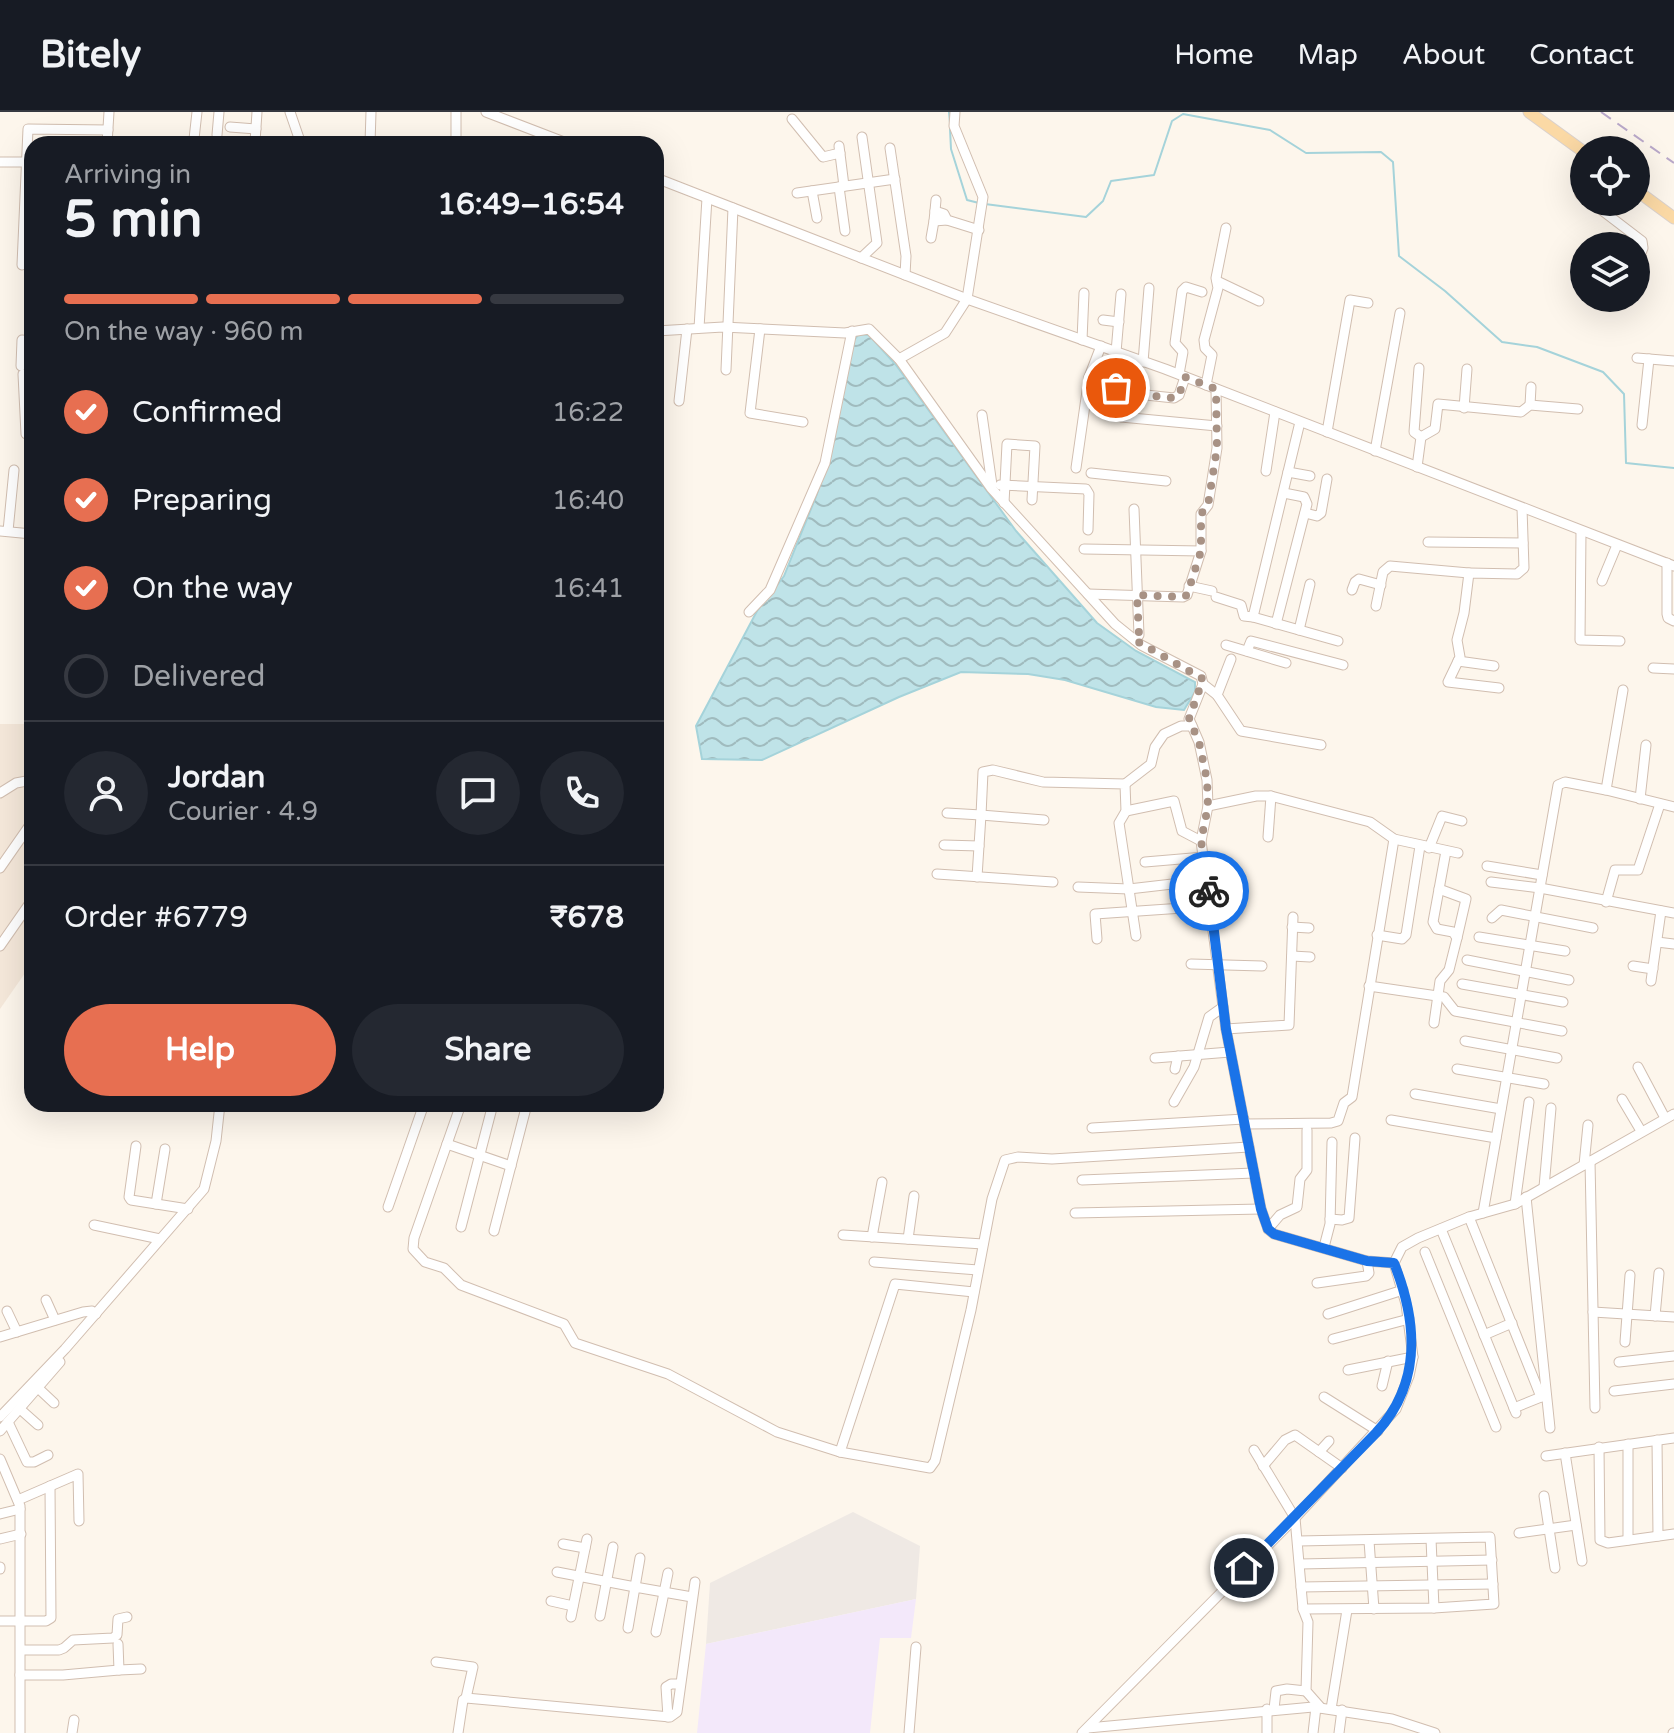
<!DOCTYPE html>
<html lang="en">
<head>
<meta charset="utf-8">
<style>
  body { margin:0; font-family:"Varela Round",sans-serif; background:#242831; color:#f1f3f6; height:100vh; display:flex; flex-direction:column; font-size:30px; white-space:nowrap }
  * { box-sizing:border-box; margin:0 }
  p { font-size:26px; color:#9ea1a6 }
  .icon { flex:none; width:44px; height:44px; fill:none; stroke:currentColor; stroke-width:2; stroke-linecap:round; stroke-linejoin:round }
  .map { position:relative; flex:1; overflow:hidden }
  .sheet { position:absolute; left:24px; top:24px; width:640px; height:976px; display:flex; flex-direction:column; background:#171b24; border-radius:24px; box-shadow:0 8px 32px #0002 }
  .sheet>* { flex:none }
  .controls { position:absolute; left:1570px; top:24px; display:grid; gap:16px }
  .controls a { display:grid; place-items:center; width:80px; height:80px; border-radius:50%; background:#171b24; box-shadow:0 8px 32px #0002; font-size:40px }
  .pin { position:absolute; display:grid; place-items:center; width:68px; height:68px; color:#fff; margin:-34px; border:4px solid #fff; border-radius:50%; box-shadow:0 2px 8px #0007 }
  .courier { position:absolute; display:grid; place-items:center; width:80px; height:80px; margin:-40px; border:6px solid #1a73e8; border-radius:50%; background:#fff; color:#222; box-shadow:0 2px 10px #0007 }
  .head em { font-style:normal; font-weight:800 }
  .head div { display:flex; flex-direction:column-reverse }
  .head { display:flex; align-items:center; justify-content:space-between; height:136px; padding:0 40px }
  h1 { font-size:52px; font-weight:800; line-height:60px }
  .bar { display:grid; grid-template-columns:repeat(4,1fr); gap:12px 8px; align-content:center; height:96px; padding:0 40px }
  .bar i { height:10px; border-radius:6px; background:#363941 }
  .bar .active { background:#e76f51 }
  .bar p { grid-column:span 4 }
  .line { display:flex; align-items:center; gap:20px; padding:0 40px; border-top:2px solid #363941 }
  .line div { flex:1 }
  .round { display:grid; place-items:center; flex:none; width:84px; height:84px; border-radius:42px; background:#242831 }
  ol { padding:0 40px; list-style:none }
  li { display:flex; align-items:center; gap:24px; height:88px }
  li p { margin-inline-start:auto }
  li .icon { padding:8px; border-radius:50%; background:#e76f51; color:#fff; stroke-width:4 }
  li:last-child { color:#9ea1a6 }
  li i { width:44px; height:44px; border:4px solid #363941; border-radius:50% }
  .cta { display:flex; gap:16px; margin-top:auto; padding:16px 40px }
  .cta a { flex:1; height:92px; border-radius:48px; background:#e76f51; color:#fff; font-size:32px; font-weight:800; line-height:92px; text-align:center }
  .cta a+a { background:#242831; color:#f1f3f6 }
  header { display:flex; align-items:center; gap:48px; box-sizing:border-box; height:112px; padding:0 40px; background:#171b24; border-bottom:2px solid #363941 }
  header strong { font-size:38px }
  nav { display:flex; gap:44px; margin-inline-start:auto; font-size:28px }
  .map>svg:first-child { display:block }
  .residential { fill:#f5e8da }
  .industrial { fill:#efe9e4 }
  .education { fill:#f3e8fa }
  .water { fill:url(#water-waves); stroke:#a5d3da; stroke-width:2 }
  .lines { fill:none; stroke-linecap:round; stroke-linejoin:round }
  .stream { stroke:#a5d3da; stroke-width:2 }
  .minor-casing { stroke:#d1beb0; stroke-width:11 }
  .major-casing { stroke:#dad1cd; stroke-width:13 }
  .minor { stroke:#fff; stroke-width:9 }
  .major { stroke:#fbd9a5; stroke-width:11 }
  .rail { stroke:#b9a8c9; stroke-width:2; stroke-dasharray:12 8; stroke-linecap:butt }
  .done { stroke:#a89285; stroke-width:8; stroke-dasharray:0 14.4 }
  .route { stroke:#1a73e8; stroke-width:10 }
</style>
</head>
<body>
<header>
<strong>Bitely</strong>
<nav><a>Home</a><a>Map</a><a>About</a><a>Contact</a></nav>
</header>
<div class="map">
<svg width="1674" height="1621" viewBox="0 0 1674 1621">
  <defs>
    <pattern id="water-waves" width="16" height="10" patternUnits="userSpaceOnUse" patternTransform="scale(2)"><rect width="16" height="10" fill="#bfe3e8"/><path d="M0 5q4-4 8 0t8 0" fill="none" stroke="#a0bbbe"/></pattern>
  </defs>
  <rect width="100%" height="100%" fill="#fdf6ec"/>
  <polygon class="residential" points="0,612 32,612 32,851 0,897"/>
  <polygon class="industrial" points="853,1400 920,1434 916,1487 706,1532 710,1471"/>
  <polygon class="education" points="916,1487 911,1526 880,1526 870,1621 697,1621 706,1532"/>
  <polygon class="water" points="859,222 869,223 896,253 1016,419 1097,511 1136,539 1195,570 1195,580 1184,598 1156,595 1065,568 1028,562 961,560 899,585 762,648 702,647 696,614 757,499 784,464 817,382 834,323 853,229"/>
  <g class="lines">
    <g class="stream">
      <polyline points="949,0 950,11"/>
      <polyline points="950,17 951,37 967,88 979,91"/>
      <polyline points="985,92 1086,105 1103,89 1111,69 1154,63 1172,9 1183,2 1270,18 1306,41 1381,40 1393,50 1399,144 1445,179 1502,230 1537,235 1603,260 1624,282 1626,351 1674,356"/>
    </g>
    <g class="minor-casing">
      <g id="minor">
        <polyline points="290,0 301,32"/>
        <polyline points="456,0 456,32"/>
        <polyline points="486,0 569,32"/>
        <polyline points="792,7 823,45 840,41"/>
        <polyline points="230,15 256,17"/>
        <polyline points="217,23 219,0"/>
        <polyline points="194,27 197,0"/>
        <polyline points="255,30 257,0"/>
        <polyline points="107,32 109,0"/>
        <polyline points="370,32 371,0"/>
        <polyline points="839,34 844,74"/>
        <polyline points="890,36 906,144 905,163"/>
        <polyline points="0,50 32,50"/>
        <polyline points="656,66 967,187 1165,257 1674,454"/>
        <polyline points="839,75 845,119"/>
        <polyline points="1584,75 1580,82 1584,85"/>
        <polyline points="812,79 817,106"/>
        <polyline points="797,81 895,67"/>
        <polyline points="936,88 934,109 947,108"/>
        <polyline points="1591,90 1642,129 1643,136 1636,154"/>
        <polyline points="935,99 944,102 947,108 979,118"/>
        <polyline points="931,126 934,109"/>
        <polyline points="861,146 877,131 862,25"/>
        <polyline points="22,153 28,17 108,18"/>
        <polyline points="1217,169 1259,189"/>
        <polyline points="1103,208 1119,210"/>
        <polyline points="699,216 707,86"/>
        <polyline points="760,217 750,301 803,310"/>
        <polyline points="656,219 723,215 845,221 869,217 899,247 991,376 1115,512 1141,533 1201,564 1203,572 1189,607 1199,630 1207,668 1208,694 1201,729 1226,917 1261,1097 1268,1117 1274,1122 1367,1149 1394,1151"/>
        <polyline points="1082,228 1084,181"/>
        <polyline points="1116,240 1121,182"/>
        <polyline points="1127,244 1116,276 1118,280 1174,286 1179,283 1185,265"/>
        <polyline points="1637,246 1674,249"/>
        <polyline points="899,247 945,221 967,187 983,85 954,14 955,0"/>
        <polyline points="1143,250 1149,176"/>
        <polyline points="21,254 22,228 32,229"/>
        <polyline points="726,258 733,96"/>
        <polyline points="23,262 26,322"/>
        <polyline points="1179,262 1183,240 1175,231 1182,179 1186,175 1202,180"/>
        <polyline points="1206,273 1212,243 1205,236 1204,228 1218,176 1216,166 1226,116"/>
        <polyline points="679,289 687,217"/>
        <polyline points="1530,293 1531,275"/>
        <polyline points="1464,296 1467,257"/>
        <polyline points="982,303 992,373"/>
        <polyline points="1121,305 1217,314"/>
        <polyline points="1300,310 1253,505 1338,529"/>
        <polyline points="1642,313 1649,247"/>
        <polyline points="1327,320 1350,188 1368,191"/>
        <polyline points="1421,325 1435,317 1438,292 1521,300 1530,293 1578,297"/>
        <polyline points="1375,339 1400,201"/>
        <polyline points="1417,355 1421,325 1414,320 1419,256"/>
        <polyline points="1076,356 1089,265 1101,234"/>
        <polyline points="1266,359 1275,300"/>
        <polyline points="1288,360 1310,364"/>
        <polyline points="1091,361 1166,369"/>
        <polyline points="1000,373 1086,377 1089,382 1088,418"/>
        <polyline points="1004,391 1007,332 1035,334 1032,388"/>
        <polyline points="1134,397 1139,523 1135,528"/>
        <polyline points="1305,401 1317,404 1321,401 1327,367"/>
        <polyline points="0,419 32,422"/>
        <polyline points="8,419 14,358"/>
        <polyline points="1581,419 1580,528 1620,529"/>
        <polyline points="1428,430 1523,431"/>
        <polyline points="1084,437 1201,439"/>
        <polyline points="1667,451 1667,502 1668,506 1674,509"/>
        <polyline points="1602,469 1617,433"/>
        <polyline points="1189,474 1212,479"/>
        <polyline points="1352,478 1355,470 1359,467 1381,473"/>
        <polyline points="1088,482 1183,485 1187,483 1201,439 1201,402 1208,393 1217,336 1216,277"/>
        <polyline points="1216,485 1241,493 1244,504 1253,505"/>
        <polyline points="1376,494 1383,460 1390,454 1469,461"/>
        <polyline points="749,500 770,478 825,351 852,219"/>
        <polyline points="1276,512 1307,392 1304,385 1284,381"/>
        <polyline points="1299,518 1310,472"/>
        <polyline points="1226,533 1286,551"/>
        <polyline points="1247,539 1251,529 1343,553"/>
        <polyline points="1458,549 1494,554"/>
        <polyline points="1653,556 1674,557"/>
        <polyline points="1203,572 1217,583 1241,619 1321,633"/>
        <polyline points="1499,576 1448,570 1460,545 1457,528 1464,501 1469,461 1517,462 1524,456 1522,396"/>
        <polyline points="1623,578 1606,678 1674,695"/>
        <polyline points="1217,583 1231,547"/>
        <polyline points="1125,672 1151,652 1155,635 1164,622 1181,614 1192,614"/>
        <polyline points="0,681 16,671 32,668"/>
        <polyline points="1640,687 1646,633"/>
        <polyline points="1208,694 1256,684 1271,684 1370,710 1394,727 1458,741"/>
        <polyline points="1126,699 1174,689 1182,719 1201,729"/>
        <polyline points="947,701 981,703 977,765"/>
        <polyline points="1044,708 981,703 983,660 993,658 1043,670 1125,672 1126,699 1119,711 1136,824"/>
        <polyline points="1268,725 1271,684"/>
        <polyline points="944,733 979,734"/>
        <polyline points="1429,736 1442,704 1462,709"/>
        <polyline points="1145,750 1204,745"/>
        <polyline points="1487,754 1542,763"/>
        <polyline points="0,756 32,710"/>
        <polyline points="937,762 1053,770"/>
        <polyline points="1491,770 1540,776 1674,801"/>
        <polyline points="1078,775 1129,777 1207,768"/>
        <polyline points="1439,777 1466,787 1457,826"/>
        <polyline points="1606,790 1615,758 1638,758 1660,692"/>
        <polyline points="1492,806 1501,798 1593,816"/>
        <polyline points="1292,815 1309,816"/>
        <polyline points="1377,823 1402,827 1406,823 1420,734"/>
        <polyline points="1479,825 1565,839"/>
        <polyline points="1097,827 1095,802 1212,794"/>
        <polyline points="1657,830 1674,832"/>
        <polyline points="0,834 32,788"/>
        <polyline points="1292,844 1310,845"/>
        <polyline points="1467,848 1569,868"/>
        <polyline points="1191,852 1262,854"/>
        <polyline points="1633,854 1653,857"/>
        <polyline points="1651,869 1661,799"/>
        <polyline points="1462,872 1563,890"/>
        <polyline points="1369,874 1444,885 1455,899 1562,919"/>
        <polyline points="1434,911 1440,869 1449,858 1457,826 1453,820 1437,817 1433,810 1446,739"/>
        <polyline points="1226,917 1289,913 1293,805"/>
        <polyline points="1465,929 1557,946"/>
        <polyline points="1155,946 1230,940"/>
        <polyline points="1638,955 1665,1006"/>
        <polyline points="1175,957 1178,944"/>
        <polyline points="1457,957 1544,972"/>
        <polyline points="1415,982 1501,997"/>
        <polyline points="1622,987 1641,1019"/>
        <polyline points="1174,990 1194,955 1209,905 1223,895"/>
        <polyline points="461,992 414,1126 413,1137 425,1150 444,1156 461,1173 564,1212 575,1231 668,1262 777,1320 840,1340 930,1356 935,1349 971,1198 992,1087 1005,1048 1018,1045 1052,1047 1249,1035"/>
        <polyline points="1391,1008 1496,1026"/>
        <polyline points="1245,1012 1331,1011 1338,1009 1344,991 1352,985 1394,727"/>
        <polyline points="1092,1016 1244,1007"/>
        <polyline points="447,1032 511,1054"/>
        <polyline points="136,1034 129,1085 131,1088 188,1097"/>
        <polyline points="1590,1049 1595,1296"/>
        <polyline points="1584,1053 1588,1013"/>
        <polyline points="1082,1068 1254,1061"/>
        <polyline points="1544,1075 1551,996"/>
        <polyline points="1526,1085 1550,1316"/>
        <polyline points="156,1092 165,1037"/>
        <polyline points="1515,1092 1529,990"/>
        <polyline points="388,1095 424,992"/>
        <polyline points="1075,1101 1261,1097"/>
        <polyline points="1483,1101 1558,673 1565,670 1606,678"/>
        <polyline points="1469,1105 1541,1285"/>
        <polyline points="1330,1107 1342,1108 1349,1106 1355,1026"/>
        <polyline points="94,1113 160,1127"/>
        <polyline points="461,1115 493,992"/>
        <polyline points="1268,1117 1280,1103 1297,1095 1300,1067 1307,1058 1307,1018"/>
        <polyline points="1441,1117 1516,1301"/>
        <polyline points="494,1119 527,992"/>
        <polyline points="843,1123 983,1132"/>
        <polyline points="872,1125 882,1070"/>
        <polyline points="908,1127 914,1084"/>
        <polyline points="1324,1135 1330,1112 1332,1030"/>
        <polyline points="1425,1140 1496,1315"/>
        <polyline points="874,1150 978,1158"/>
        <polyline points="1317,1171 1366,1164 1369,1161 1367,1149"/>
        <polyline points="46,1188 55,1208"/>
        <polyline points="7,1199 17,1220"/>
        <polyline points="1593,1200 1674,1205"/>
        <polyline points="1328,1202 1403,1178"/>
        <polyline points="1655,1204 1659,1161"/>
        <polyline points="1484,1223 1512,1211"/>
        <polyline points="0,1225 83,1200 92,1199 96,1202"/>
        <polyline points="1333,1227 1409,1207"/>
        <polyline points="1625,1230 1630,1163"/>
        <polyline points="1619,1250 1674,1244"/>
        <polyline points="1348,1258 1413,1245"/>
        <polyline points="1382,1274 1388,1249"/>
        <polyline points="38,1276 54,1291"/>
        <polyline points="1614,1279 1674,1272"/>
        <polyline points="1324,1285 1378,1319"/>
        <polyline points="1514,1296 1546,1283"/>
        <polyline points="20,1297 38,1313"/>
        <polyline points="0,1305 65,1237 204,1077 216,1029 220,992"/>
        <polyline points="8,1310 27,1350 34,1350 48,1343"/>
        <polyline points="0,1319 60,1250"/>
        <polyline points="1657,1328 1658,1424"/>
        <polyline points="1599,1335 1600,1428 1608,1431 1674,1422"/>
        <polyline points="1254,1338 1295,1406 1303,1497 1434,1496 1494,1492 1490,1425 1299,1429"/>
        <polyline points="840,1340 895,1172 974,1180"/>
        <polyline points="1319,1340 1329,1329"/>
        <polyline points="1565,1341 1582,1449"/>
        <polyline points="1546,1344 1674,1326"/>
        <polyline points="0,1347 20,1394 20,1621"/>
        <polyline points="1263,1354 1285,1328 1295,1323 1342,1356"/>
        <polyline points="1544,1384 1555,1456"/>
        <polyline points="18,1388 78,1362 79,1409"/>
        <polyline points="0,1402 20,1397"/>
        <polyline points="1519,1421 1576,1413"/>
        <polyline points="0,1427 21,1422"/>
        <polyline points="1431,1427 1434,1496"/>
        <polyline points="1628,1428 1628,1332"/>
        <polyline points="1369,1429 1374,1497"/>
        <polyline points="563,1432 585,1436"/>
        <polyline points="1300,1452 1492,1448"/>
        <polyline points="0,1455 0,1457"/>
        <polyline points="557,1460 635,1475 640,1446"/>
        <polyline points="1301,1475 1493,1472"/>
        <polyline points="551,1489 573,1494"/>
        <polyline points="1303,1497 1308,1510 1306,1579 1321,1596"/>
        <polyline points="600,1504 613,1435"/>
        <polyline points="571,1505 587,1427"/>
        <polyline points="0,1509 46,1509 51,1506 50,1374"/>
        <polyline points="628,1516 635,1475 692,1485"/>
        <polyline points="656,1520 668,1461"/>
        <polyline points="21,1538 59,1538 64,1536 73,1528 113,1526 117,1523 118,1507 127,1505"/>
        <polyline points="436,1550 473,1555 466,1586"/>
        <polyline points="119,1558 141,1557"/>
        <polyline points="20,1563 63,1563 119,1558 118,1532"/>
        <polyline points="1274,1597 1276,1579 1287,1577 1306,1579"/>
        <polyline points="1331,1597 1347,1498"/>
        <polyline points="668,1605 666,1575 671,1572 680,1572"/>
        <polyline points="1088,1616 1313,1595 1392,1607 1435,1621"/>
        <polyline points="72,1621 74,1608"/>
        <polyline points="458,1621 463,1588 466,1586 670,1605 677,1600 695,1470"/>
        <polyline points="909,1621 916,1535"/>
        <polyline points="1082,1621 1295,1406 1396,1297 1409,1264 1413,1245 1406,1192 1394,1151 1402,1135 1418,1126 1469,1105 1515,1092 1674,1002"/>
        <polyline points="1267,1621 1267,1597"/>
        <polyline points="1313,1621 1316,1595"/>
        <polyline points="1339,1621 1342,1598"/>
        <polyline points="1673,1621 1674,1621"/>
      </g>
    </g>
    <g class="major-casing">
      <g id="major">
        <polyline points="1529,0 1584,40"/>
        <polyline points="1636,78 1674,106"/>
      </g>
    </g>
    <use href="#minor" class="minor"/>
    <use href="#major" class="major"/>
    <polyline class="rail" points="1601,0 1674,51"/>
  </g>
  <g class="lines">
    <polyline class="done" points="1116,276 1118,280 1174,286 1179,283 1185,265 1216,277 1217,336 1208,393 1201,402 1201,439 1187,483 1183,485 1137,483 1139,523 1135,528 1203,567 1189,607 1199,630 1207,668 1208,694 1201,729 1209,779"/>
    <path class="route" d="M1209,779L1226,917L1261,1097L1268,1117L1274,1122L1367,1149L1394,1151C1418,1211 1422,1271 1376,1321L1244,1456"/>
  </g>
</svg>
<div class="controls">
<a><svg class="icon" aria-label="locate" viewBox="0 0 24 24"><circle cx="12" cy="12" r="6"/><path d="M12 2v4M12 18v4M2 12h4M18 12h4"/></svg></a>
<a><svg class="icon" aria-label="layers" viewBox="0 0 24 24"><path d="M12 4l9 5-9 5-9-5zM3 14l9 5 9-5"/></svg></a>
</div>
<div class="pin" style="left:1116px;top:276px;background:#ea580c"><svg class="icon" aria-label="bag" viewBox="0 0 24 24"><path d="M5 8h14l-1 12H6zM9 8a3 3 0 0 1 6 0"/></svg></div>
<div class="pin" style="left:1244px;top:1456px;background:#1f2937"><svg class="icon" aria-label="home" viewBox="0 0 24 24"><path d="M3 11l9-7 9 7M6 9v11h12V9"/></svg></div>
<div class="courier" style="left:1209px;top:779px"><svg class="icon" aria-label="bike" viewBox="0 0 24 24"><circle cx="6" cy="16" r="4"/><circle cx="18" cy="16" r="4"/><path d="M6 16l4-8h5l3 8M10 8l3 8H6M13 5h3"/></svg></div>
<section class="sheet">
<div class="head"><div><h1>5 min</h1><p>Arriving in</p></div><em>16:49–16:54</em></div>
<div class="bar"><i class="active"></i><i class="active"></i><i class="active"></i><i></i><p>On the way · 960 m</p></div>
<ol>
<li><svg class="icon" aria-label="check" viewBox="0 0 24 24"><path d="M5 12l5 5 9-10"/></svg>Confirmed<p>16:22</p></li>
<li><svg class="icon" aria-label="check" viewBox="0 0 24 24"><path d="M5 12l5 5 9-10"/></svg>Preparing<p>16:40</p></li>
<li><svg class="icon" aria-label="check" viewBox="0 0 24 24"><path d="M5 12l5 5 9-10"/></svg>On the way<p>16:41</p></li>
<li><i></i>Delivered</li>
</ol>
<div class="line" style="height:144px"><a class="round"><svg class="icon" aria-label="person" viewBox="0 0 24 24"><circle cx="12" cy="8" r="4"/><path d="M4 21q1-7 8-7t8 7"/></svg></a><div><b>Jordan</b><p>Courier · 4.9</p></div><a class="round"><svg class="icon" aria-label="chat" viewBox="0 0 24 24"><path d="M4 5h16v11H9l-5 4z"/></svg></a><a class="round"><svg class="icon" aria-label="phone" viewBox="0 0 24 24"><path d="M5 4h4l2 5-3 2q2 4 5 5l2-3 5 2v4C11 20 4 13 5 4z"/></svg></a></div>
<div class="line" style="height:104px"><div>Order #6779</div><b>₹678</b></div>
<div class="cta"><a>Help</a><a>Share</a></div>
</section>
</div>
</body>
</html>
